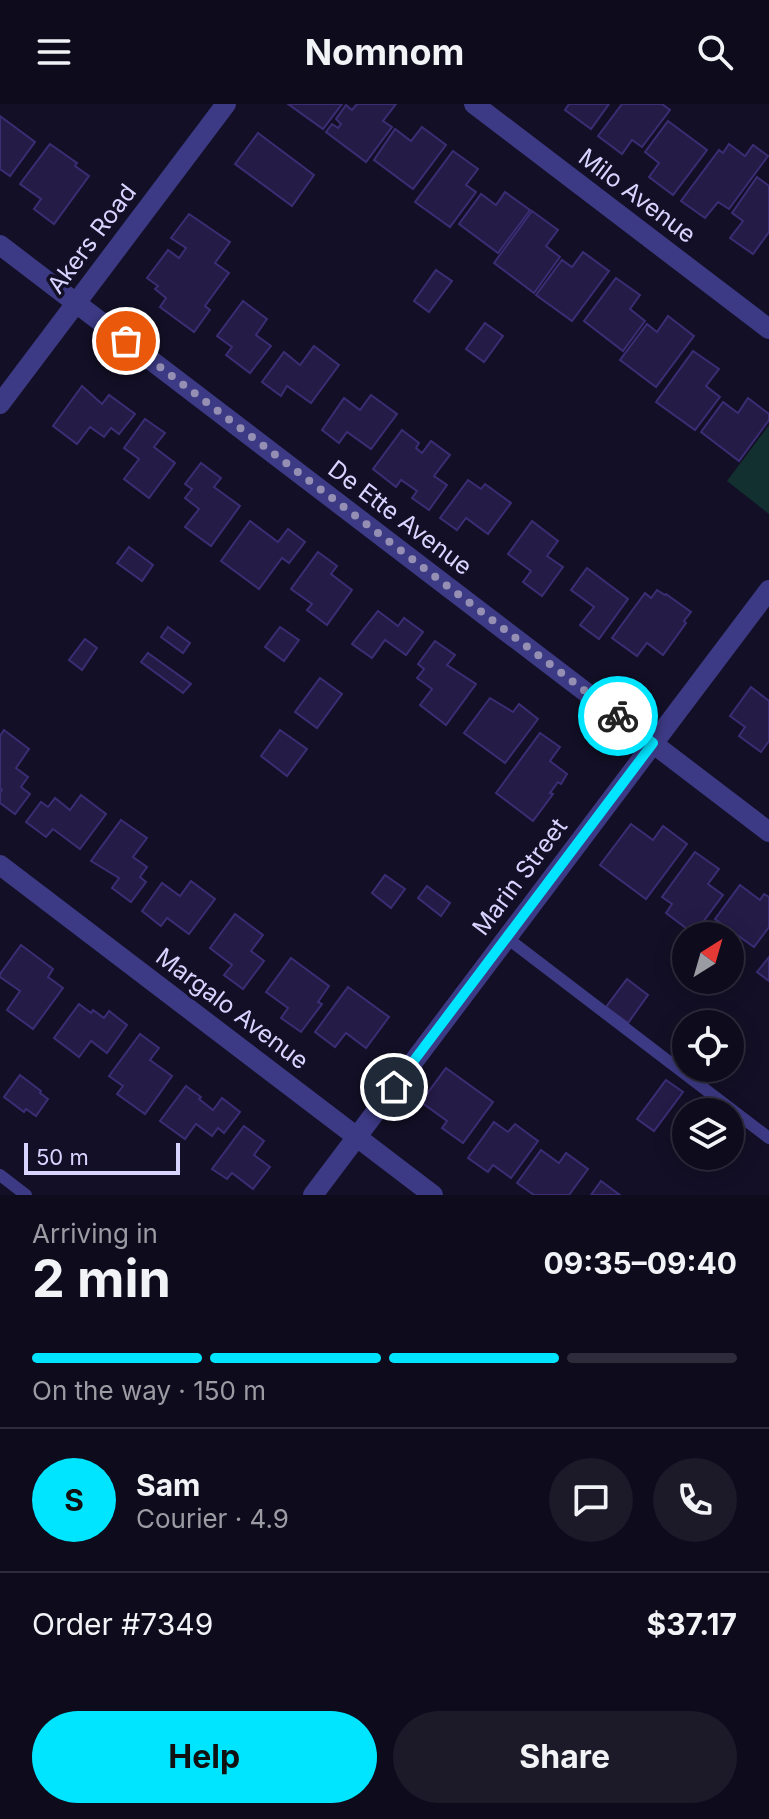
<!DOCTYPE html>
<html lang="en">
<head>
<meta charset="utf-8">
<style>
  body { margin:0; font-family:Inter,sans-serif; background:#1c1929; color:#f1f3f6; height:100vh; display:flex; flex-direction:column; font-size:30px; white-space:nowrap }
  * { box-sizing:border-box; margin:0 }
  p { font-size:26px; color:#9b9ba3 }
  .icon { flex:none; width:44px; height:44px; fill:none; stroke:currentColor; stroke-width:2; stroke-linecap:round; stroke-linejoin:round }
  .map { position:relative; height:1091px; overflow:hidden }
  .details { display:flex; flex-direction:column; background:#0e0b1c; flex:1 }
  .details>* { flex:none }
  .needle { width:52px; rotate:37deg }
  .buttons { position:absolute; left:672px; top:818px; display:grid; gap:16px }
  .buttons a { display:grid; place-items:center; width:72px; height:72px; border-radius:50%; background:#0e0b1c; box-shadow:0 4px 20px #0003,0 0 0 2px #2e2b3b; font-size:40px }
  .scale { position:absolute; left:24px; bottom:20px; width:156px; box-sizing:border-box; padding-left:8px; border:4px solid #d9d4ff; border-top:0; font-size:22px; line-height:28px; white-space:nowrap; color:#d9d4ff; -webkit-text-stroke:6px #130f26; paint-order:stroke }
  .pin { position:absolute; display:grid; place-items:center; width:68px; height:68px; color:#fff; margin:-34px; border:4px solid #fff; border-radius:50%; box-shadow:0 2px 8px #0007 }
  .courier { position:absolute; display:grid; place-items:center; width:80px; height:80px; margin:-40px; border:6px solid #00e5ff; border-radius:50%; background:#fff; color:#222; box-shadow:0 2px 10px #0007 }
  .headline em { font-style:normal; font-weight:700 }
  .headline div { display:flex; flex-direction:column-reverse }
  .headline { display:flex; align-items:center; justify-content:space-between; height:136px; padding:0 32px }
  h1 { font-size:52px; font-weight:700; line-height:60px }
  .bar { display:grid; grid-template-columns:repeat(4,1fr); gap:12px 8px; align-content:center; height:96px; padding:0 32px }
  .bar i { height:10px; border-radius:6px; background:#2e2b3b }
  .bar .selected { background:#00e5ff }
  .bar p { grid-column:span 4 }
  .line { display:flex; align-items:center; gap:20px; padding:0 32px; border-top:2px solid #2e2b3b }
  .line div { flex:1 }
  .round { display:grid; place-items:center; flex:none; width:84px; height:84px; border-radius:42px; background:#1c1929 }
  .button { display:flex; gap:16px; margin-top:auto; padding:16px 32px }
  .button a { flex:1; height:92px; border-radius:48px; background:#00e5ff; color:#111; font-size:32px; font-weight:700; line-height:92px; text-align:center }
  .button a+a { background:#1c1929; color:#f1f3f6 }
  header { display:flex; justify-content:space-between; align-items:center; height:104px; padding:0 32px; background:#0e0b1c; font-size:36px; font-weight:700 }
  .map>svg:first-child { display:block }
  .green { fill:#12302f }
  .building { fill:#241b47; stroke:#3b2d73; stroke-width:2 }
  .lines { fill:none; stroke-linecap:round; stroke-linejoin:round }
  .service { stroke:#3d3a85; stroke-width:12 }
  .minor { stroke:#3d3a85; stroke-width:20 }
  .tertiary { stroke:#3d3a85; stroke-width:20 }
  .done { stroke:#948fb3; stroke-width:8; stroke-dasharray:0 14.4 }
  .route { stroke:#00e5ff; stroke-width:10 }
  .labels { text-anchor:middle; stroke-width:7; stroke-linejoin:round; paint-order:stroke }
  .street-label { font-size:24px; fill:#d9d4ff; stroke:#130f26 }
</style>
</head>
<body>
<header><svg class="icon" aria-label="menu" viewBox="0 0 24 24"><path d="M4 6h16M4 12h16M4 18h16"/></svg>Nomnom<svg class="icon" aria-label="search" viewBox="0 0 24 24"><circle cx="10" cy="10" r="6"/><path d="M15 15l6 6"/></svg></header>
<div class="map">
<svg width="769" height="1091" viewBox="0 0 769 1091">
  <rect width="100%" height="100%" fill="#130f26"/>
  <polygon class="green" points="769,321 769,410 727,377"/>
  <g class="building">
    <polygon points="288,0 342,0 323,25"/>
    <polygon points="357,0 396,0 383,17 392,23 366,58 326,28 332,20 338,24 341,20 336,15 346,1 352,6"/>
    <polygon points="569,0 609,0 591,25 565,6"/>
    <polygon points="622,0 662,0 670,6 642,43 632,36 622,50 598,32"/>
    <polygon points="0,12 35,38 10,72 0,65"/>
    <polygon points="668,17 707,46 673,91 649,73 659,59 645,48"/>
    <polygon points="422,23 446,41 413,85 374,56 395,25 411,37"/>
    <polygon points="258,29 314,71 292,102 235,60"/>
    <polygon points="50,40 77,59 75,62 89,72 54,120 34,105 41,95 20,80"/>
    <polygon points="729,40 745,52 753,41 768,52 729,105 718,98 705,114 681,97 719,46 723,49"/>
    <polygon points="453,47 478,65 466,81 476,88 450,123 415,98"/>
    <polygon points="757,73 769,82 769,128 753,150 730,134 743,117 732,109"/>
    <polygon points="505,88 530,106 498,149 459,120 481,90 496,101"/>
    <polygon points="532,107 558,126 546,142 560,153 534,189 494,159"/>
    <polygon points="189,110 230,138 215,159 229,169 205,202 210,206 194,228 160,203 166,194 155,185 158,182 147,174 168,146 179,154 186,144 171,134"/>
    <polygon points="583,148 609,167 572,217 536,191 562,156 572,163"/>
    <polygon points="436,166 452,177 429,208 414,197"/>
    <polygon points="616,174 640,191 630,205 645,217 623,247 584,217"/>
    <polygon points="243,197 267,215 256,231 271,242 250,269 226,251 232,243 217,232"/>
    <polygon points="668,212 694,232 656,283 620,256 647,220 657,228"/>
    <polygon points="485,219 503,232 484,258 466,245"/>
    <polygon points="314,242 339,261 311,299 287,282 281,292 262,278 284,248 300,261"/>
    <polygon points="693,247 719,265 706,282 720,293 695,326 656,298"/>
    <polygon points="82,282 102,300 109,291 135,310 119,330 111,324 104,333 90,323 77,340 53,322"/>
    <polygon points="371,291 397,310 371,345 347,328 339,339 322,326 344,294 360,306"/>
    <polygon points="748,294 769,310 769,316 739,357 701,328 723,298 738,309"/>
    <polygon points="145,315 165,329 154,343 175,359 149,394 124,375 139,355 124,344"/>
    <polygon points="402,326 419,339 416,344 422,349 431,337 450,351 434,372 447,381 429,406 412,394 417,387 401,376 396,383 373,365"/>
    <polygon points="201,359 221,374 214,383 240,402 211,442 185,423 199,405 185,394 192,385 185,380"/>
    <polygon points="468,376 481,385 485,380 511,399 488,430 466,414 457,426 440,414"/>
    <polygon points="250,417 278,438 288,425 305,438 289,459 282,454 259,485 221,457"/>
    <polygon points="532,417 558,437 547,452 563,463 542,492 523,478 531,467 508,450"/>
    <polygon points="129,443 153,461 142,477 117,459"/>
    <polygon points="318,448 337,462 331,470 352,486 327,521 307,506 312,500 291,485"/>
    <polygon points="587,464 628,495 599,535 580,521 594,503 571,486"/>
    <polygon points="657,486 665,491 666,490 691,508 684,517 686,519 663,551 647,539 637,552 612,534 645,489 651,494"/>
    <polygon points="378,507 398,522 404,514 423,528 406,551 385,536 372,554 352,540"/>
    <polygon points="168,523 190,539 183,549 161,533"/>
    <polygon points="280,523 299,536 284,557 265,543"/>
    <polygon points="85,535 97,544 82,566 69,556"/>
    <polygon points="435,537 455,551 447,561 476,580 446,621 420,601 432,585 417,574 424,565 418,560"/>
    <polygon points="148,549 191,580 183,589 141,558"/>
    <polygon points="320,574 342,590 317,624 295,608"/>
    <polygon points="751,583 769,597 769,637 761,648 739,632 745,623 730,612"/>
    <polygon points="490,594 513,608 519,600 538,615 505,659 464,629"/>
    <polygon points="4,626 29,645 16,664 28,673 21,683 30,690 15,710 0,699 0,689 2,686 0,684 0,632"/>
    <polygon points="280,626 307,645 287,672 261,652"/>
    <polygon points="540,629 560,643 550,657 567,670 561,680 558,678 550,689 553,690 533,717 496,689"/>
    <polygon points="81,691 106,710 80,745 53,725 46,733 26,718 41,698 48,703 55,694 70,706"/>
    <polygon points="121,716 147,734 133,753 147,763 140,773 146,778 131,798 112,784 119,774 91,757"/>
    <polygon points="631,720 653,736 663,722 687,740 646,795 600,761"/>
    <polygon points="695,748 719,765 708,780 723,791 694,830 666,809 672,800 662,793"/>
    <polygon points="385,771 405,785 391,804 372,789"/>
    <polygon points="191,777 215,795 189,830 167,814 161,822 142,807 162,779 180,792"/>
    <polygon points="740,781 760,796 764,790 769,793 769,823 754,843 715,815"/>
    <polygon points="427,782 450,799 441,812 418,794"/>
    <polygon points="235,810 263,831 251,847 264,857 243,885 224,871 232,861 210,844"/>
    <polygon points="21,841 53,865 48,873 63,884 33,925 7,906 20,887 0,873 0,870"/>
    <polygon points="769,853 769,877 757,868"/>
    <polygon points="291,854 329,882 318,898 322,900 301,928 281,914 288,904 266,888"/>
    <polygon points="627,875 648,891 628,919 606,903"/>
    <polygon points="348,883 389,913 366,944 346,929 335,943 315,928"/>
    <polygon points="79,900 91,909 93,906 104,914 109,907 127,921 107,949 91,937 79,953 54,934"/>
    <polygon points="140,930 159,944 150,956 172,972 145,1010 117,990 123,982 109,972"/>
    <polygon points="446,964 493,998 463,1039 442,1024 447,1017 421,998"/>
    <polygon points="20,971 41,987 40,989 48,995 36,1012 26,1005 24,1008 4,993"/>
    <polygon points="666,976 683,988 654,1027 637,1015"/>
    <polygon points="186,982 201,993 199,995 213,1006 222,994 240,1008 224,1029 218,1024 212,1032 196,1020 185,1035 160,1017"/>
    <polygon points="494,1018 508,1028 515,1020 538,1037 511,1074 493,1061 488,1068 468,1054"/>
    <polygon points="244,1022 264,1037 254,1051 270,1063 253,1085 232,1069 227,1075 212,1065"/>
    <polygon points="541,1046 559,1059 566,1049 588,1065 569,1091 534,1091 517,1079"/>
    <polygon points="601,1077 620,1091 591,1091"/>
  </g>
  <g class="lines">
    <g class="service">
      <polyline points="507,834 769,1034"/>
      <polyline points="0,1071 26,1091"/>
    </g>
    <g class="minor">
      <polyline points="474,0 769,225"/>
      <polyline points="0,141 769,728"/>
      <polyline points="0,761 433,1091"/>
      <polyline points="313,1091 769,486"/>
    </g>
    <polyline class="tertiary" points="0,300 226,0"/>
  </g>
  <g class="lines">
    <polyline class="done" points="126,237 618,612"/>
    <polyline class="route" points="394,983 653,639 618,612"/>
  </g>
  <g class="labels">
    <g class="street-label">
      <text transform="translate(637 92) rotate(37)" y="8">Milo Avenue</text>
      <text transform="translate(92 135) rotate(-53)" y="8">Akers Road</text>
      <text transform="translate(400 414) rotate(37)" y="8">De Ette Avenue</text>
      <text transform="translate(520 773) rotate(-53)" y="8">Marin Street</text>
      <text transform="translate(232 905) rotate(37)" y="8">Margalo Avenue</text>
    </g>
  </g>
</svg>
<div class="buttons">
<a><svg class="needle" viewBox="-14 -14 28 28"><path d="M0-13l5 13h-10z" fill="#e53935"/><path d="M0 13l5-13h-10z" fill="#9b9ba3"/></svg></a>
<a><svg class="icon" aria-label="locate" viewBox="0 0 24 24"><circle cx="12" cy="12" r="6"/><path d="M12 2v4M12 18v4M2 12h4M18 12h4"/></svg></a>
<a><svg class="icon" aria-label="layers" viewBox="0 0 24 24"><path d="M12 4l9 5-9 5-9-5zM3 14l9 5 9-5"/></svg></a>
</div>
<div class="scale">50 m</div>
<div class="pin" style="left:126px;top:237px;background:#ea580c"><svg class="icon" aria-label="bag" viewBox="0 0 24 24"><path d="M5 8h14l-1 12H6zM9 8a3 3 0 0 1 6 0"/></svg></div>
<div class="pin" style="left:394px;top:983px;background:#1f2937"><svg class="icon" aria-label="home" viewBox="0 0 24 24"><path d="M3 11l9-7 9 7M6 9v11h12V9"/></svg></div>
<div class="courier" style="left:618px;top:612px"><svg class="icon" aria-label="bike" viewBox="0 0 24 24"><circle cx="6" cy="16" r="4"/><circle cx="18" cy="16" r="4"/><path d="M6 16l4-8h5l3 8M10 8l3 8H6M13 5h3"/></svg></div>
</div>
<section class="details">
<div class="headline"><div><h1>2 min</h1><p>Arriving in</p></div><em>09:35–09:40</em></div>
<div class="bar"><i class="selected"></i><i class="selected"></i><i class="selected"></i><i></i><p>On the way · 150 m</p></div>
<div class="line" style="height:144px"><b class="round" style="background:#00e5ff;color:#111">S</b><div><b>Sam</b><p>Courier · 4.9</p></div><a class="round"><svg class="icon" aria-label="chat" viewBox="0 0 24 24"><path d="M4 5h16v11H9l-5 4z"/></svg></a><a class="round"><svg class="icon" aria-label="phone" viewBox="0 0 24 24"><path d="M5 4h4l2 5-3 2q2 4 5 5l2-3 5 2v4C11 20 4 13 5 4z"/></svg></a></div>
<div class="line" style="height:104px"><div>Order #7349</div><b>$37.17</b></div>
<div class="button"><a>Help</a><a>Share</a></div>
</section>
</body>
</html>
